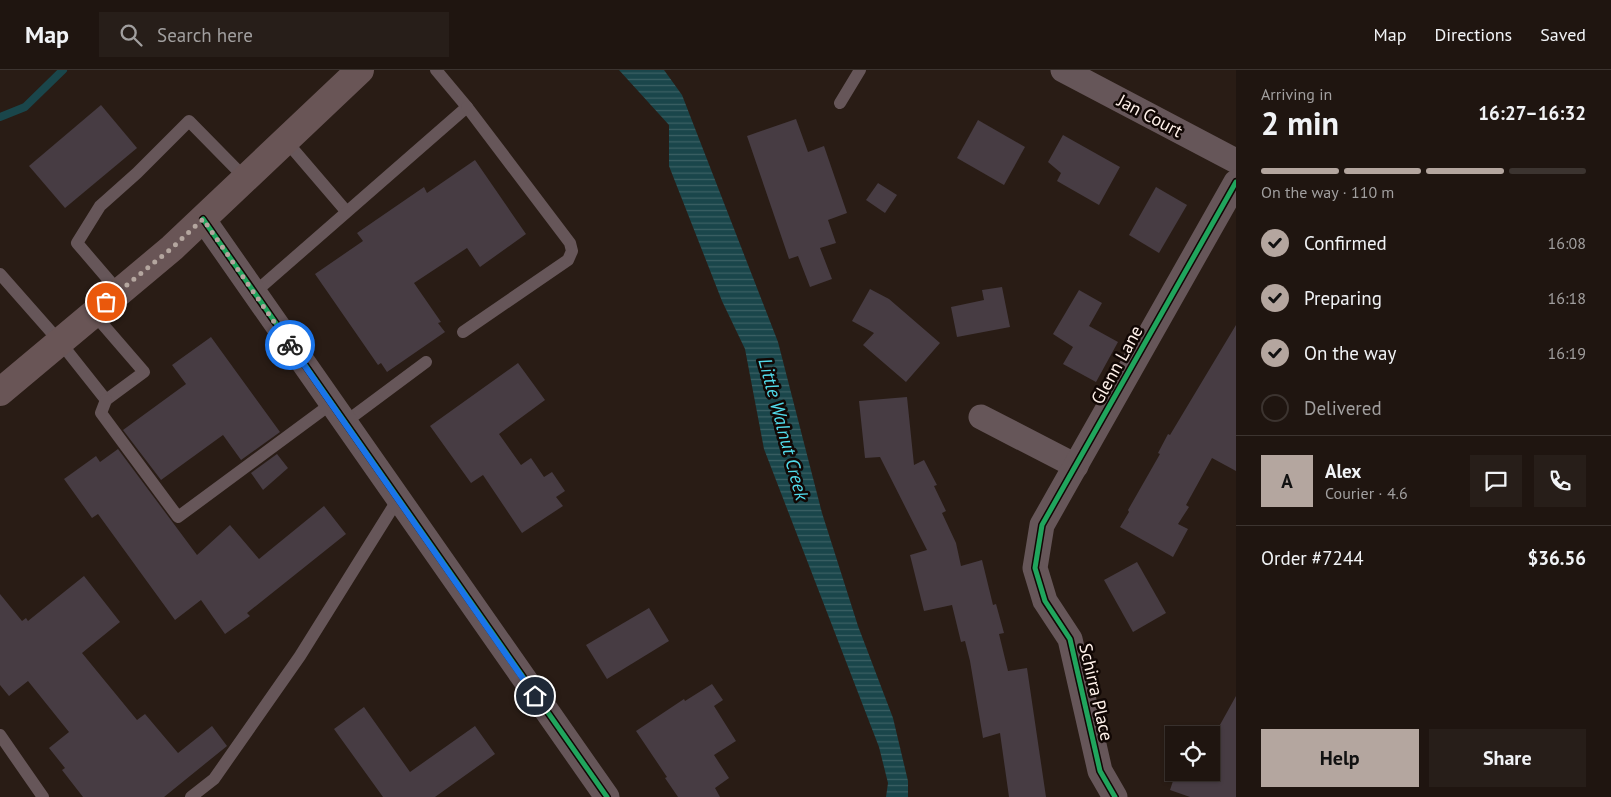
<!DOCTYPE html>
<html lang="en">
<head>
<meta charset="utf-8">
<style>
  body { margin:0; font-family:"PT Sans",sans-serif; background:#271e19; color:#f1f3f6; height:100vh; display:flex; flex-direction:column; font-size:19px; white-space:nowrap }
  * { box-sizing:border-box; margin:0 }
  p { font-size:16px; color:#a19f9f }
  .icon { flex:none; width:28px; height:28px; fill:none; stroke:currentColor; stroke-width:2; stroke-linecap:round; stroke-linejoin:round }
  .map { position:relative; flex:1; overflow:hidden }
  .sheet { display:flex; flex-direction:column; background:#1f1510; width:375px }
  .sheet>* { flex:none }
  .controls { position:absolute; left:1165px; top:656px; display:grid; gap:10px }
  .controls a { display:grid; place-items:center; width:55px; height:55px; border-radius:0px; background:#1f1510; box-shadow:0 1px 4px #0004,0 0 0 1px #3c3430; font-size:25px }
  .pin { position:absolute; display:grid; place-items:center; width:42px; height:42px; color:#fff; margin:-21px; border:2px solid #fff; border-radius:50%; box-shadow:0 1px 5px #0007 }
  .courier { position:absolute; display:grid; place-items:center; width:50px; height:50px; margin:-25px; border:4px solid #1a73e8; border-radius:50%; background:#fff; color:#222; box-shadow:0 1px 6px #0007 }
  .headline em { font-style:normal; font-weight:800 }
  .headline div { display:flex; flex-direction:column-reverse }
  .headline { display:flex; align-items:center; justify-content:space-between; height:85px; padding:0 25px }
  h1 { font-size:32px; font-weight:800; line-height:38px }
  .bar { display:grid; grid-template-columns:repeat(4,1fr); gap:8px 5px; align-content:center; height:60px; padding:0 25px }
  .bar i { height:6px; border-radius:4px; background:#3c3430 }
  .bar .on { background:#b4a69f }
  .bar p { grid-column:span 4 }
  .line { display:flex; align-items:center; gap:12px; padding:0 25px; border-top:1px solid #3c3430 }
  .line div { flex:1 }
  .round { display:grid; place-items:center; flex:none; width:52px; height:52px; border-radius:0px; background:#271e19 }
  ol { padding:0 25px; list-style:none }
  li { display:flex; align-items:center; gap:15px; height:55px }
  li p { margin-inline-start:auto }
  li .icon { padding:5px; border-radius:50%; background:#b4a69f; color:#111; stroke-width:4 }
  li:last-child { color:#a19f9f }
  li i { width:28px; height:28px; border:2px solid #3c3430; border-radius:50% }
  .action { display:flex; gap:10px; margin-top:auto; padding:10px 25px }
  .action a { flex:1; height:58px; border-radius:0px; background:#b4a69f; color:#111; font-size:20px; font-weight:800; line-height:58px; text-align:center }
  .action a+a { background:#271e19; color:#f1f3f6 }
  header { display:flex; align-items:center; gap:30px; box-sizing:border-box; height:70px; padding:0 25px; background:#1f1510; border-bottom:1px solid #3c3430 }
  header strong { font-size:24px }
  nav { display:flex; gap:28px; margin-inline-start:auto; font-size:18px }
  .search { width:350px; height:45px; background:#271e19; display:flex; align-items:center; gap:12px; box-sizing:border-box; padding:0 18px; border-radius:0px; color:#a19f9f; font-size:19px }
  main { display:flex; flex:1; min-height:0 }
  .map>svg:first-child { display:block }
  .water { fill:url(#water-rules) }
  .lines { fill:none; stroke-linecap:round; stroke-linejoin:round }
  .stream { stroke:#1a464b; stroke-width:8 }
  .building { fill:#473c43 }
  .lane { stroke:#665659; stroke-width:12 }
  .street { stroke:#665659; stroke-width:25 }
  .primary { stroke:#695556; stroke-width:28 }
  .cycleway-casing { stroke:#110704; stroke-width:8 }
  .cycleway { stroke:#20a55d; stroke-width:5 }
  .done { stroke:#b4a69f; stroke-width:5; stroke-dasharray:0 9 }
  .route { stroke:#1a73e8; stroke-width:6 }
  .labels { text-anchor:middle; stroke-width:5; stroke-linejoin:round; paint-order:stroke }
  .street-label { font-size:18px; fill:#fff1ea; stroke:#110704 }
  .water-label { font-size:19px; font-style:italic; fill:#52dbeb; stroke:#110704 }
</style>
</head>
<body>
<header>
<strong>Map</strong>
<div class="search"><svg class="icon" aria-label="search" viewBox="0 0 24 24"><circle cx="10" cy="10" r="6"/><path d="M15 15l6 6"/></svg>Search here</div>
<nav><a>Map</a><a>Directions</a><a>Saved</a></nav>
</header>
<main>
<div class="map">
<svg width="1236" height="727" viewBox="0 0 1236 727">
  <defs>
    <pattern id="water-rules" width="6" height="5" patternUnits="userSpaceOnUse" patternTransform="scale(1.25)"><rect width="6" height="5" fill="#1a464b"/><path d="M0 2.5h6" fill="none" stroke="#3c6165"/></pattern>
  </defs>
  <rect width="100%" height="100%" fill="#291c15"/>
  <polygon class="water" points="619,0 664,0 682,25 778,272 822,443 858,556 893,648 908,711 908,727 886,727 888,713 879,677 764,379 745,279 722,231 669,96 669,55"/>
  <g class="lines">
    <polyline class="stream" points="0,47 25,37 63,0"/>
  </g>
  <g class="building">
    <polygon points="101,35 137,78 65,138 29,96"/>
    <polygon points="796,49 808,82 824,76 847,143 828,150 836,173 820,178 832,209 810,217 798,186 789,189 747,66"/>
    <polygon points="978,50 1025,77 1004,115 957,88"/>
    <polygon points="1063,65 1120,97 1099,135 1057,111 1061,103 1048,92"/>
    <polygon points="475,90 526,164 480,197 467,178 414,213 441,252 438,253 445,262 387,302 381,293 378,295 315,204 363,171 357,163 424,117 427,123"/>
    <polygon points="878,113 897,125 885,143 866,130"/>
    <polygon points="1156,117 1187,135 1159,183 1129,165"/>
    <polygon points="1002,217 1010,257 957,267 951,237 984,230 982,220"/>
    <polygon points="870,219 889,229 940,273 906,312 863,275 874,263 852,251"/>
    <polygon points="1079,220 1102,233 1089,256 1118,272 1096,312 1063,294 1073,277 1053,264"/>
    <polygon points="1236,255 1236,401 1212,388 1186,435 1189,437 1178,454 1188,459 1173,487 1120,457 1129,442 1128,440 1160,384 1158,383 1168,364 1170,365"/>
    <polygon points="211,267 280,362 241,390 223,365 161,410 123,360 186,314 172,295"/>
    <polygon points="518,293 545,330 499,364 521,395 531,388 544,407 552,402 565,421 556,427 563,436 522,463 483,405 471,413 430,356"/>
    <polygon points="907,327 914,395 924,390 937,415 934,416 946,441 942,443 956,473 961,496 982,490 993,535 996,534 1004,563 999,564 1008,601 1027,598 1046,727 1009,727 1000,663 983,668 970,591 965,571 961,572 952,535 924,541 910,485 927,480 880,387 865,388 859,331"/>
    <polygon points="118,379 197,485 230,455 259,489 324,436 346,464 247,543 250,546 225,564 201,530 175,550 98,444 92,448 64,409 96,386 100,392"/>
    <polygon points="277,384 288,398 263,420 251,403"/>
    <polygon points="1137,492 1166,543 1133,562 1104,510"/>
    <polygon points="84,506 120,552 82,583 137,650 145,644 178,683 212,656 227,676 164,727 83,727 62,700 65,698 49,678 69,662 28,611 9,626 0,615 0,524 22,551 26,548 28,551"/>
    <polygon points="649,538 669,571 607,609 586,575"/>
    <polygon points="712,614 723,630 714,636 736,671 714,685 729,708 715,718 720,727 678,727 665,708 667,707 636,661 684,629 685,631"/>
    <polygon points="1236,626 1236,727 1190,727 1170,720 1176,702 1211,702 1211,671"/>
    <polygon points="364,637 410,702 475,656 495,684 435,727 383,727 334,659"/>
  </g>
  <g class="lines">
    <g class="lane">
      <polyline points="840,33 860,0"/>
      <polyline points="286,71 346,141"/>
      <polyline points="0,204 60,272 106,330 144,302 93,243"/>
      <polyline points="119,222 77,173 100,136 137,103 189,51 246,109"/>
      <polyline points="254,223 467,37 436,0"/>
      <polyline points="463,262 568,190 572,181 570,173 467,37"/>
      <polyline points="106,330 101,343 178,447 331,334"/>
      <polyline points="344,353 426,292"/>
      <polyline points="0,665 43,727"/>
      <polyline points="191,727 214,709 300,586 398,429"/>
    </g>
    <g class="street">
      <polyline points="1063,0 1236,91"/>
      <polyline points="203,149 607,727"/>
      <polyline points="981,347 1076,396"/>
      <polyline points="1115,727 1100,701 1070,569 1045,531 1035,498 1042,455 1236,112"/>
    </g>
    <polyline class="primary" points="0,322 172,178 360,0"/>
    <g class="cycleway-casing">
      <g id="cycleway">
        <polyline points="203,149 607,727"/>
        <polyline points="1115,727 1100,701 1070,569 1045,531 1035,498 1042,455 1236,112"/>
      </g>
    </g>
    <use href="#cycleway" class="cycleway"/>
  </g>
  <g class="lines">
    <polyline class="done" points="106,232 172,178 203,149 290,275"/>
    <polyline class="route" points="290,275 535,626"/>
  </g>
  <g class="labels">
    <g class="street-label">
      <text transform="translate(1150 46) rotate(28)" y="6">Jan Court</text>
      <text transform="translate(1117 295) rotate(-61)" y="6">Glenn Lane</text>
      <text transform="translate(1096 622) rotate(77)" y="6">Schirra Place</text>
    </g>
    <g class="water-label">
      <text transform="translate(784 359) rotate(75)" y="7">Little Walnut Creek</text>
    </g>
  </g>
</svg>
<div class="controls">
<a><svg class="icon" aria-label="locate" viewBox="0 0 24 24"><circle cx="12" cy="12" r="6"/><path d="M12 2v4M12 18v4M2 12h4M18 12h4"/></svg></a>
</div>
<div class="pin" style="left:106px;top:232px;background:#ea580c"><svg class="icon" aria-label="bag" viewBox="0 0 24 24"><path d="M5 8h14l-1 12H6zM9 8a3 3 0 0 1 6 0"/></svg></div>
<div class="pin" style="left:535px;top:626px;background:#1f2937"><svg class="icon" aria-label="home" viewBox="0 0 24 24"><path d="M3 11l9-7 9 7M6 9v11h12V9"/></svg></div>
<div class="courier" style="left:290px;top:275px"><svg class="icon" aria-label="bike" viewBox="0 0 24 24"><circle cx="6" cy="16" r="4"/><circle cx="18" cy="16" r="4"/><path d="M6 16l4-8h5l3 8M10 8l3 8H6M13 5h3"/></svg></div>
</div>
<section class="sheet">
<div class="headline"><div><h1>2 min</h1><p>Arriving in</p></div><em>16:27–16:32</em></div>
<div class="bar"><i class="on"></i><i class="on"></i><i class="on"></i><i></i><p>On the way · 110 m</p></div>
<ol>
<li><svg class="icon" aria-label="check" viewBox="0 0 24 24"><path d="M5 12l5 5 9-10"/></svg>Confirmed<p>16:08</p></li>
<li><svg class="icon" aria-label="check" viewBox="0 0 24 24"><path d="M5 12l5 5 9-10"/></svg>Preparing<p>16:18</p></li>
<li><svg class="icon" aria-label="check" viewBox="0 0 24 24"><path d="M5 12l5 5 9-10"/></svg>On the way<p>16:19</p></li>
<li><i></i>Delivered</li>
</ol>
<div class="line" style="height:90px"><b class="round" style="background:#b4a69f;color:#111">A</b><div><b>Alex</b><p>Courier · 4.6</p></div><a class="round"><svg class="icon" aria-label="chat" viewBox="0 0 24 24"><path d="M4 5h16v11H9l-5 4z"/></svg></a><a class="round"><svg class="icon" aria-label="phone" viewBox="0 0 24 24"><path d="M5 4h4l2 5-3 2q2 4 5 5l2-3 5 2v4C11 20 4 13 5 4z"/></svg></a></div>
<div class="line" style="height:65px"><div>Order #7244</div><b>$36.56</b></div>
<div class="action"><a>Help</a><a>Share</a></div>
</section>
</main>
</body>
</html>
